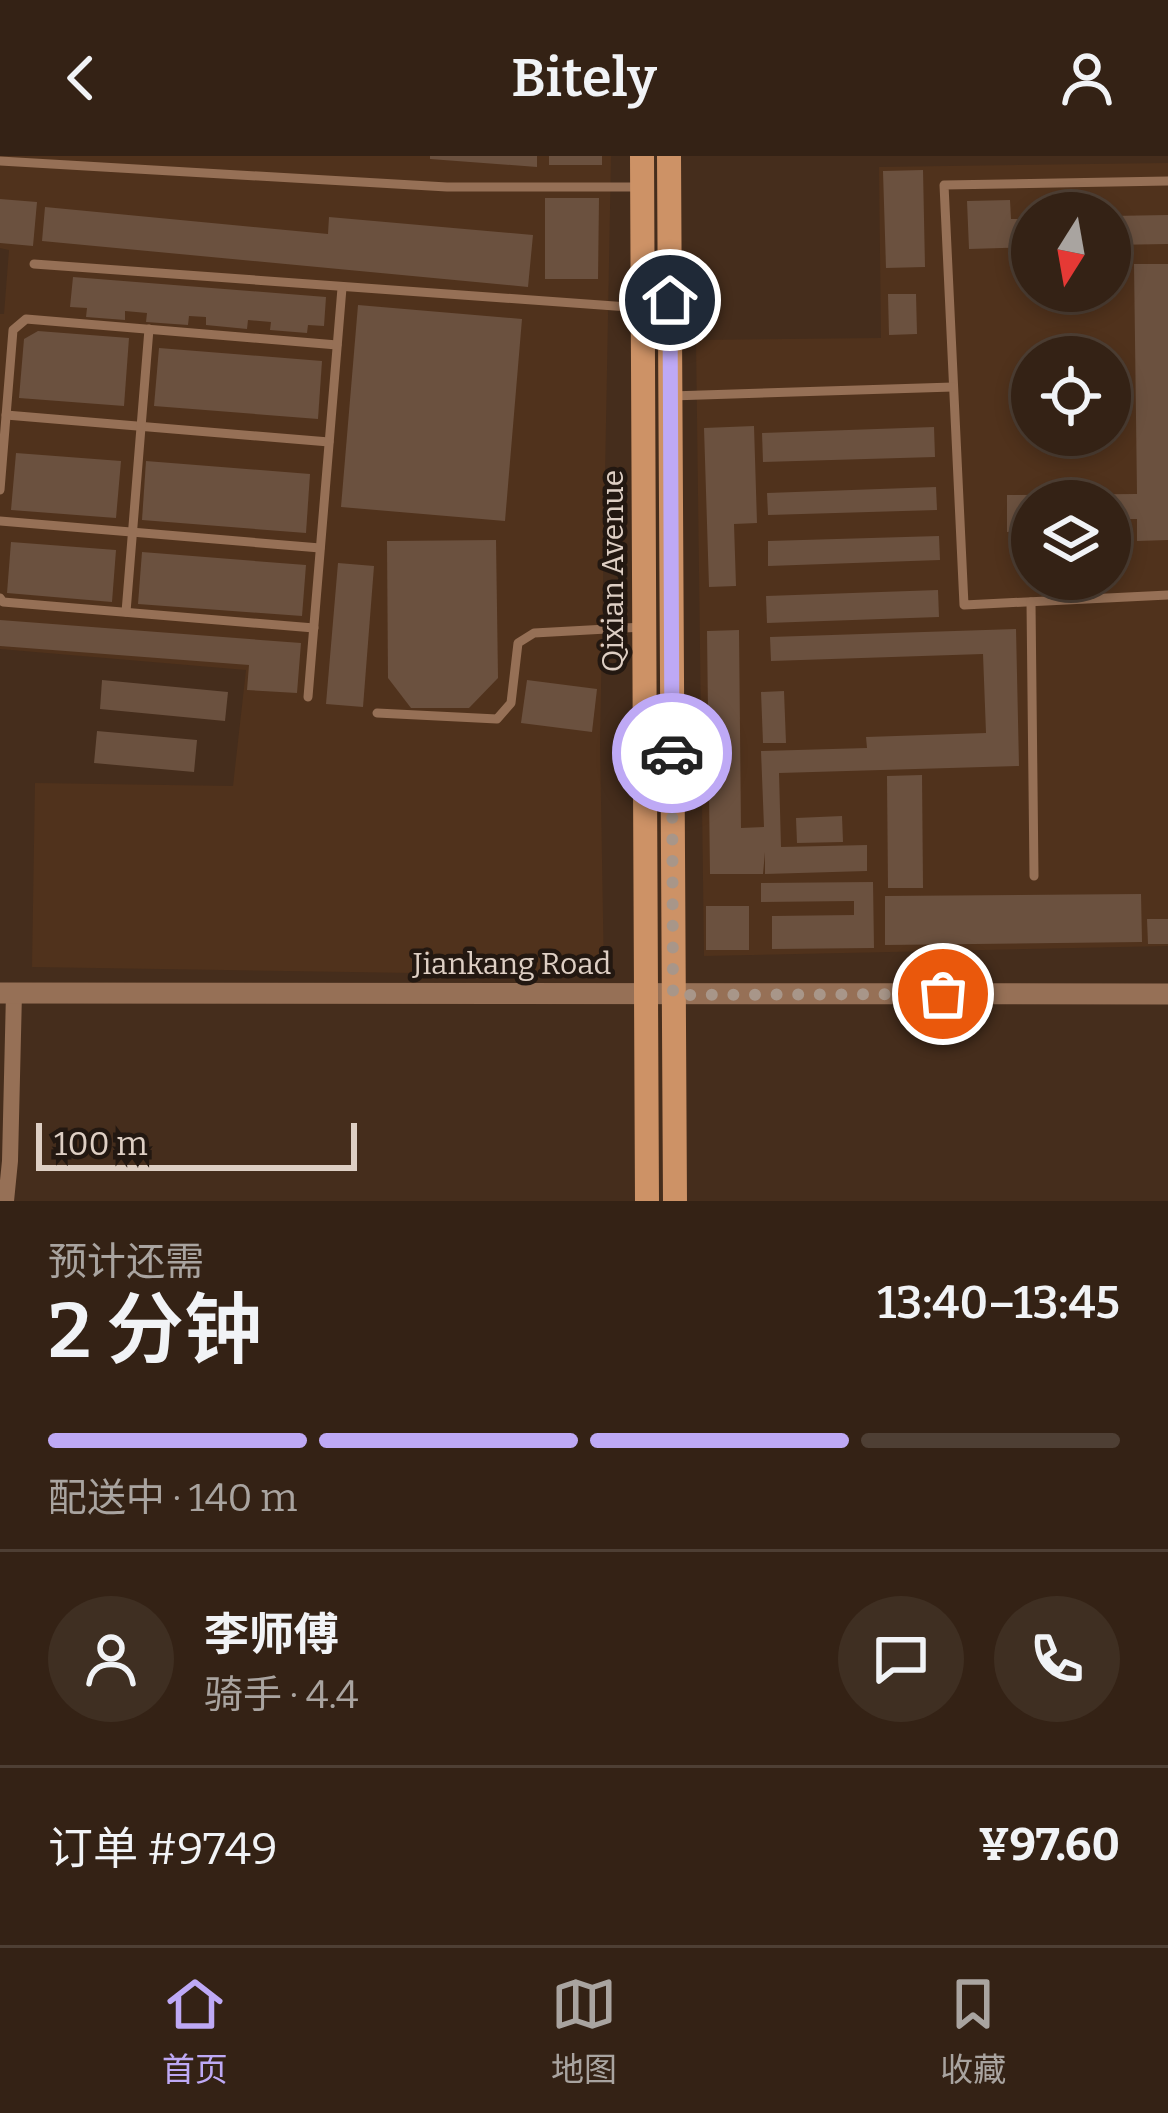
<!DOCTYPE html>
<html lang="zh">
<head>
<meta charset="utf-8">
<style>
  body { margin:0; font-family:Bitter,"Noto Sans SC",serif; background:#3f2f22; color:#f1f3f6; height:100vh; display:flex; flex-direction:column; font-size:45px; white-space:nowrap }
  * { box-sizing:border-box; margin:0 }
  p { font-size:39px; color:#a9a4a0 }
  .icon { flex:none; width:66px; height:66px; fill:none; stroke:currentColor; stroke-width:2; stroke-linecap:round; stroke-linejoin:round }
  .map { position:relative; height:1045px; overflow:hidden }
  .side { display:flex; flex-direction:column; background:#342215; flex:1 }
  .side>* { flex:none }
  .needle { width:78px; rotate:191deg }
  .fabs { position:absolute; left:1011px; top:36px; display:grid; gap:24px }
  .fabs a { display:grid; place-items:center; width:120px; height:120px; border-radius:50%; background:#342215; box-shadow:0 6px 18px #0003,0 0 0 3px #4e3f34; font-size:60px }
  .scale { position:absolute; left:36px; bottom:30px; width:321px; box-sizing:border-box; padding-left:12px; border:6px solid #decfc4; border-top:0; font-size:33px; line-height:42px; white-space:nowrap; color:#decfc4; -webkit-text-stroke:9px #231811; paint-order:stroke }
  .pin { position:absolute; display:grid; place-items:center; width:102px; height:102px; color:#fff; margin:-51px; border:6px solid #fff; border-radius:50%; box-shadow:0 3px 12px #0007 }
  .courier { position:absolute; display:grid; place-items:center; width:120px; height:120px; margin:-60px; border:9px solid #bea9f5; border-radius:50%; background:#fff; color:#222; box-shadow:0 3px 15px #0007 }
  .overview em { font-style:normal; font-weight:600 }
  .overview div { display:flex; flex-direction:column-reverse }
  .overview { display:flex; align-items:center; justify-content:space-between; height:204px; padding:0 48px }
  h1 { font-size:78px; font-weight:600; line-height:90px }
  .bar { display:grid; grid-template-columns:repeat(4,1fr); gap:18px 12px; align-content:center; height:144px; padding:0 48px }
  .bar i { height:15px; border-radius:9px; background:#4e3f34 }
  .bar .on { background:#bea9f5 }
  .bar p { grid-column:span 4 }
  .line { display:flex; align-items:center; gap:30px; padding:0 48px; border-top:3px solid #4e3f34 }
  .line div { flex:1 }
  .round { display:grid; place-items:center; flex:none; width:126px; height:126px; border-radius:63px; background:#3f2f22 }
  header { display:flex; justify-content:space-between; align-items:center; height:156px; padding:0 48px; background:#342215; font-size:54px; font-weight:600 }
  .dock { display:flex; justify-content:space-around; align-items:center; height:168px; border-top:3px solid #4e3f34; background:#342215; font-size:33px; color:#a9a4a0 }
  .dock a { display:grid; justify-items:center; gap:6px }
  .dock .on { color:#bea9f5 }
  .map>svg:first-child { display:block }
  .built { fill:#50321c; fill-rule:evenodd }
  .building { fill:#6b513f }
  .lines { fill:none; stroke-linecap:round; stroke-linejoin:round }
  .service { stroke:#967056; stroke-width:9 }
  .minor { stroke:#967056; stroke-width:16 }
  .tertiary { stroke:#967056; stroke-width:21 }
  .secondary { stroke:#cd9266; stroke-width:24 }
  .done { stroke:#a89689; stroke-width:12; stroke-dasharray:0 21.6 }
  .route { stroke:#bea9f5; stroke-width:15 }
  .labels { text-anchor:middle; stroke-width:9; stroke-linejoin:round; paint-order:stroke }
  .street-label { font-size:30px; fill:#decfc4; stroke:#231811 }
</style>
</head>
<body>
<header><svg class="icon" aria-label="back" viewBox="0 0 24 24"><path d="M15 5l-7 7 7 7"/></svg>Bitely<svg class="icon" aria-label="person" viewBox="0 0 24 24"><circle cx="12" cy="8" r="4"/><path d="M4 21q1-7 8-7t8 7"/></svg></header>
<div class="map">
<svg width="1168" height="1045" viewBox="0 0 1168 1045">
  <rect width="100%" height="100%" fill="#452d1c"/>
  <g class="built">
    <polygon points="0,0 611,0 600,587 604,820 32,811 35,627 233,630 246,514 0,493 0,158 4,158 9,94 0,92"/>
    <path d="M1168,7V790L704,800L696,184L881,182L879,11ZM1032,57H1110V135H1032ZM1032,201H1110V279H1032ZM1032,345H1110V423H1032Z"/>
  </g>
  <g class="building">
    <polygon points="430,0 537,0 537,11 430,3"/>
    <rect x="549" y="0" width="53" height="9"/>
    <polygon points="923,14 925,111 886,112 883,15"/>
    <polygon points="545,42 599,42 598,123 545,123"/>
    <polygon points="0,43 37,46 33,90 0,87"/>
    <polygon points="1010,44 1011,63 1032,63 1032,91 969,93 967,45"/>
    <polygon points="45,51 328,78 329,61 533,79 528,131 42,85"/>
    <polygon points="1168,59 1168,88 1110,89 1110,60"/>
    <polygon points="1134,108 1168,108 1168,384 1137,385 1137,363 1110,363 1110,345 1032,345 1032,375 1007,376 1007,339 1137,338"/>
    <polygon points="73,121 326,141 324,170 308,169 307,177 270,174 271,166 248,164 247,173 206,169 206,161 189,160 188,169 146,166 147,157 125,155 125,164 86,161 87,152 70,151"/>
    <polygon points="888,138 916,138 917,178 889,179"/>
    <polygon points="358,149 522,163 505,365 341,351"/>
    <polygon points="38,175 129,182 124,250 19,242 24,183"/>
    <polygon points="159,192 322,205 318,263 154,250"/>
    <polygon points="754,270 757,367 734,368 736,430 709,431 704,272"/>
    <polygon points="934,271 935,301 763,306 762,277"/>
    <polygon points="16,297 121,305 116,362 11,354"/>
    <polygon points="146,305 310,318 306,377 142,364"/>
    <polygon points="936,331 937,354 768,359 767,337"/>
    <polygon points="939,380 940,404 768,410 768,385"/>
    <polygon points="496,384 498,522 469,552 411,552 388,522 387,385"/>
    <polygon points="11,386 116,394 112,446 7,437"/>
    <polygon points="142,396 306,409 302,460 138,448"/>
    <polygon points="338,407 374,410 363,551 326,548"/>
    <polygon points="938,434 939,461 767,467 766,440"/>
    <polygon points="0,464 301,487 297,537 247,534 249,509 0,490"/>
    <polygon points="1016,473 1019,610 779,617 781,691 867,689 867,715 765,718 765,696 763,718 710,718 707,475 739,474 741,672 764,671 761,595 867,592 866,581 986,577 983,498 771,505 770,481"/>
    <polygon points="102,524 228,536 225,565 100,553"/>
    <polygon points="527,524 597,533 592,576 521,567"/>
    <polygon points="784,535 786,587 763,587 761,536"/>
    <polygon points="97,575 197,584 194,616 94,607"/>
    <polygon points="922,619 923,732 888,732 887,620"/>
    <polygon points="842,660 843,686 797,687 796,662"/>
    <polygon points="873,726 874,792 772,793 772,760 854,759 854,745 761,746 761,727"/>
    <polygon points="1141,738 1142,786 885,789 885,740"/>
    <rect x="706" y="750" width="43" height="44"/>
    <polygon points="1147,763 1168,763 1168,788 1148,788"/>
  </g>
  <g class="lines">
    <g class="service">
      <polyline points="0,5 447,31 642,31"/>
      <polyline points="1168,25 944,29 964,449 1168,439"/>
      <polyline points="34,108 642,152"/>
      <polyline points="671,240 953,231"/>
      <polyline points="6,259 329,286"/>
      <polyline points="0,334 13,174 26,163 337,189"/>
      <polyline points="0,365 320,392"/>
      <polyline points="0,442 3,446 314,472"/>
      <polyline points="1031,446 1034,720"/>
      <polyline points="126,456 149,173"/>
      <polyline points="308,541 342,132"/>
      <polyline points="377,557 497,563 511,547 518,487 534,477 643,471"/>
    </g>
    <polyline class="minor" points="6,1045 10,1005 14,837"/>
    <polyline class="tertiary" points="0,837 1168,838"/>
    <g class="secondary">
      <polyline points="642,0 647,1045"/>
      <polyline points="669,0 675,1045"/>
    </g>
  </g>
  <g class="lines">
    <polyline class="done" points="672,597 673,839 943,838"/>
    <polyline class="route" points="670,144 672,597"/>
  </g>
  <g class="labels">
    <g class="street-label">
      <text transform="translate(613 415) rotate(-90)" y="10">Qixian Avenue</text>
      <text x="512" y="818">Jiankang Road</text>
    </g>
  </g>
</svg>
<div class="fabs">
<a><svg class="needle" viewBox="-14 -14 28 28"><path d="M0-13l5 13h-10z" fill="#e53935"/><path d="M0 13l5-13h-10z" fill="#a9a4a0"/></svg></a>
<a><svg class="icon" aria-label="locate" viewBox="0 0 24 24"><circle cx="12" cy="12" r="6"/><path d="M12 2v4M12 18v4M2 12h4M18 12h4"/></svg></a>
<a><svg class="icon" aria-label="layers" viewBox="0 0 24 24"><path d="M12 4l9 5-9 5-9-5zM3 14l9 5 9-5"/></svg></a>
</div>
<div class="scale">100 m</div>
<div class="pin" style="left:943px;top:838px;background:#ea580c"><svg class="icon" aria-label="bag" viewBox="0 0 24 24"><path d="M5 8h14l-1 12H6zM9 8a3 3 0 0 1 6 0"/></svg></div>
<div class="pin" style="left:670px;top:144px;background:#1f2937"><svg class="icon" aria-label="home" viewBox="0 0 24 24"><path d="M3 11l9-7 9 7M6 9v11h12V9"/></svg></div>
<div class="courier" style="left:672px;top:597px"><svg class="icon" aria-label="car" viewBox="0 0 24 24"><path d="M5 17H2v-5l4-1 3-4h7l3 4 3 1v5h-3M9 17h6M6 11h13"/><circle cx="7" cy="17" r="2"/><circle cx="17" cy="17" r="2"/></svg></div>
</div>
<section class="side">
<div class="overview"><div><h1>2 分钟</h1><p>预计还需</p></div><em>13:40–13:45</em></div>
<div class="bar"><i class="on"></i><i class="on"></i><i class="on"></i><i></i><p>配送中 · 140 m</p></div>
<div class="line" style="height:216px"><a class="round"><svg class="icon" aria-label="person" viewBox="0 0 24 24"><circle cx="12" cy="8" r="4"/><path d="M4 21q1-7 8-7t8 7"/></svg></a><div><b>李师傅</b><p>骑手 · 4.4</p></div><a class="round"><svg class="icon" aria-label="chat" viewBox="0 0 24 24"><path d="M4 5h16v11H9l-5 4z"/></svg></a><a class="round"><svg class="icon" aria-label="phone" viewBox="0 0 24 24"><path d="M5 4h4l2 5-3 2q2 4 5 5l2-3 5 2v4C11 20 4 13 5 4z"/></svg></a></div>
<div class="line" style="height:156px"><div>订单 #9749</div><b>¥97.60</b></div>
</section>
<nav class="dock">
<a class="on"><svg class="icon" aria-label="home" viewBox="0 0 24 24"><path d="M3 11l9-7 9 7M6 9v11h12V9"/></svg>首页</a>
<a><svg class="icon" aria-label="map" viewBox="0 0 24 24"><path d="M3 6l6-2 6 2 6-2v14l-6 2-6-2-6 2zM9 4v14M15 6v14"/></svg>地图</a>
<a><svg class="icon" aria-label="saved" viewBox="0 0 24 24"><path d="M7 4h10v16l-5-4-5 4z"/></svg>收藏</a>
</nav>
</body>
</html>
